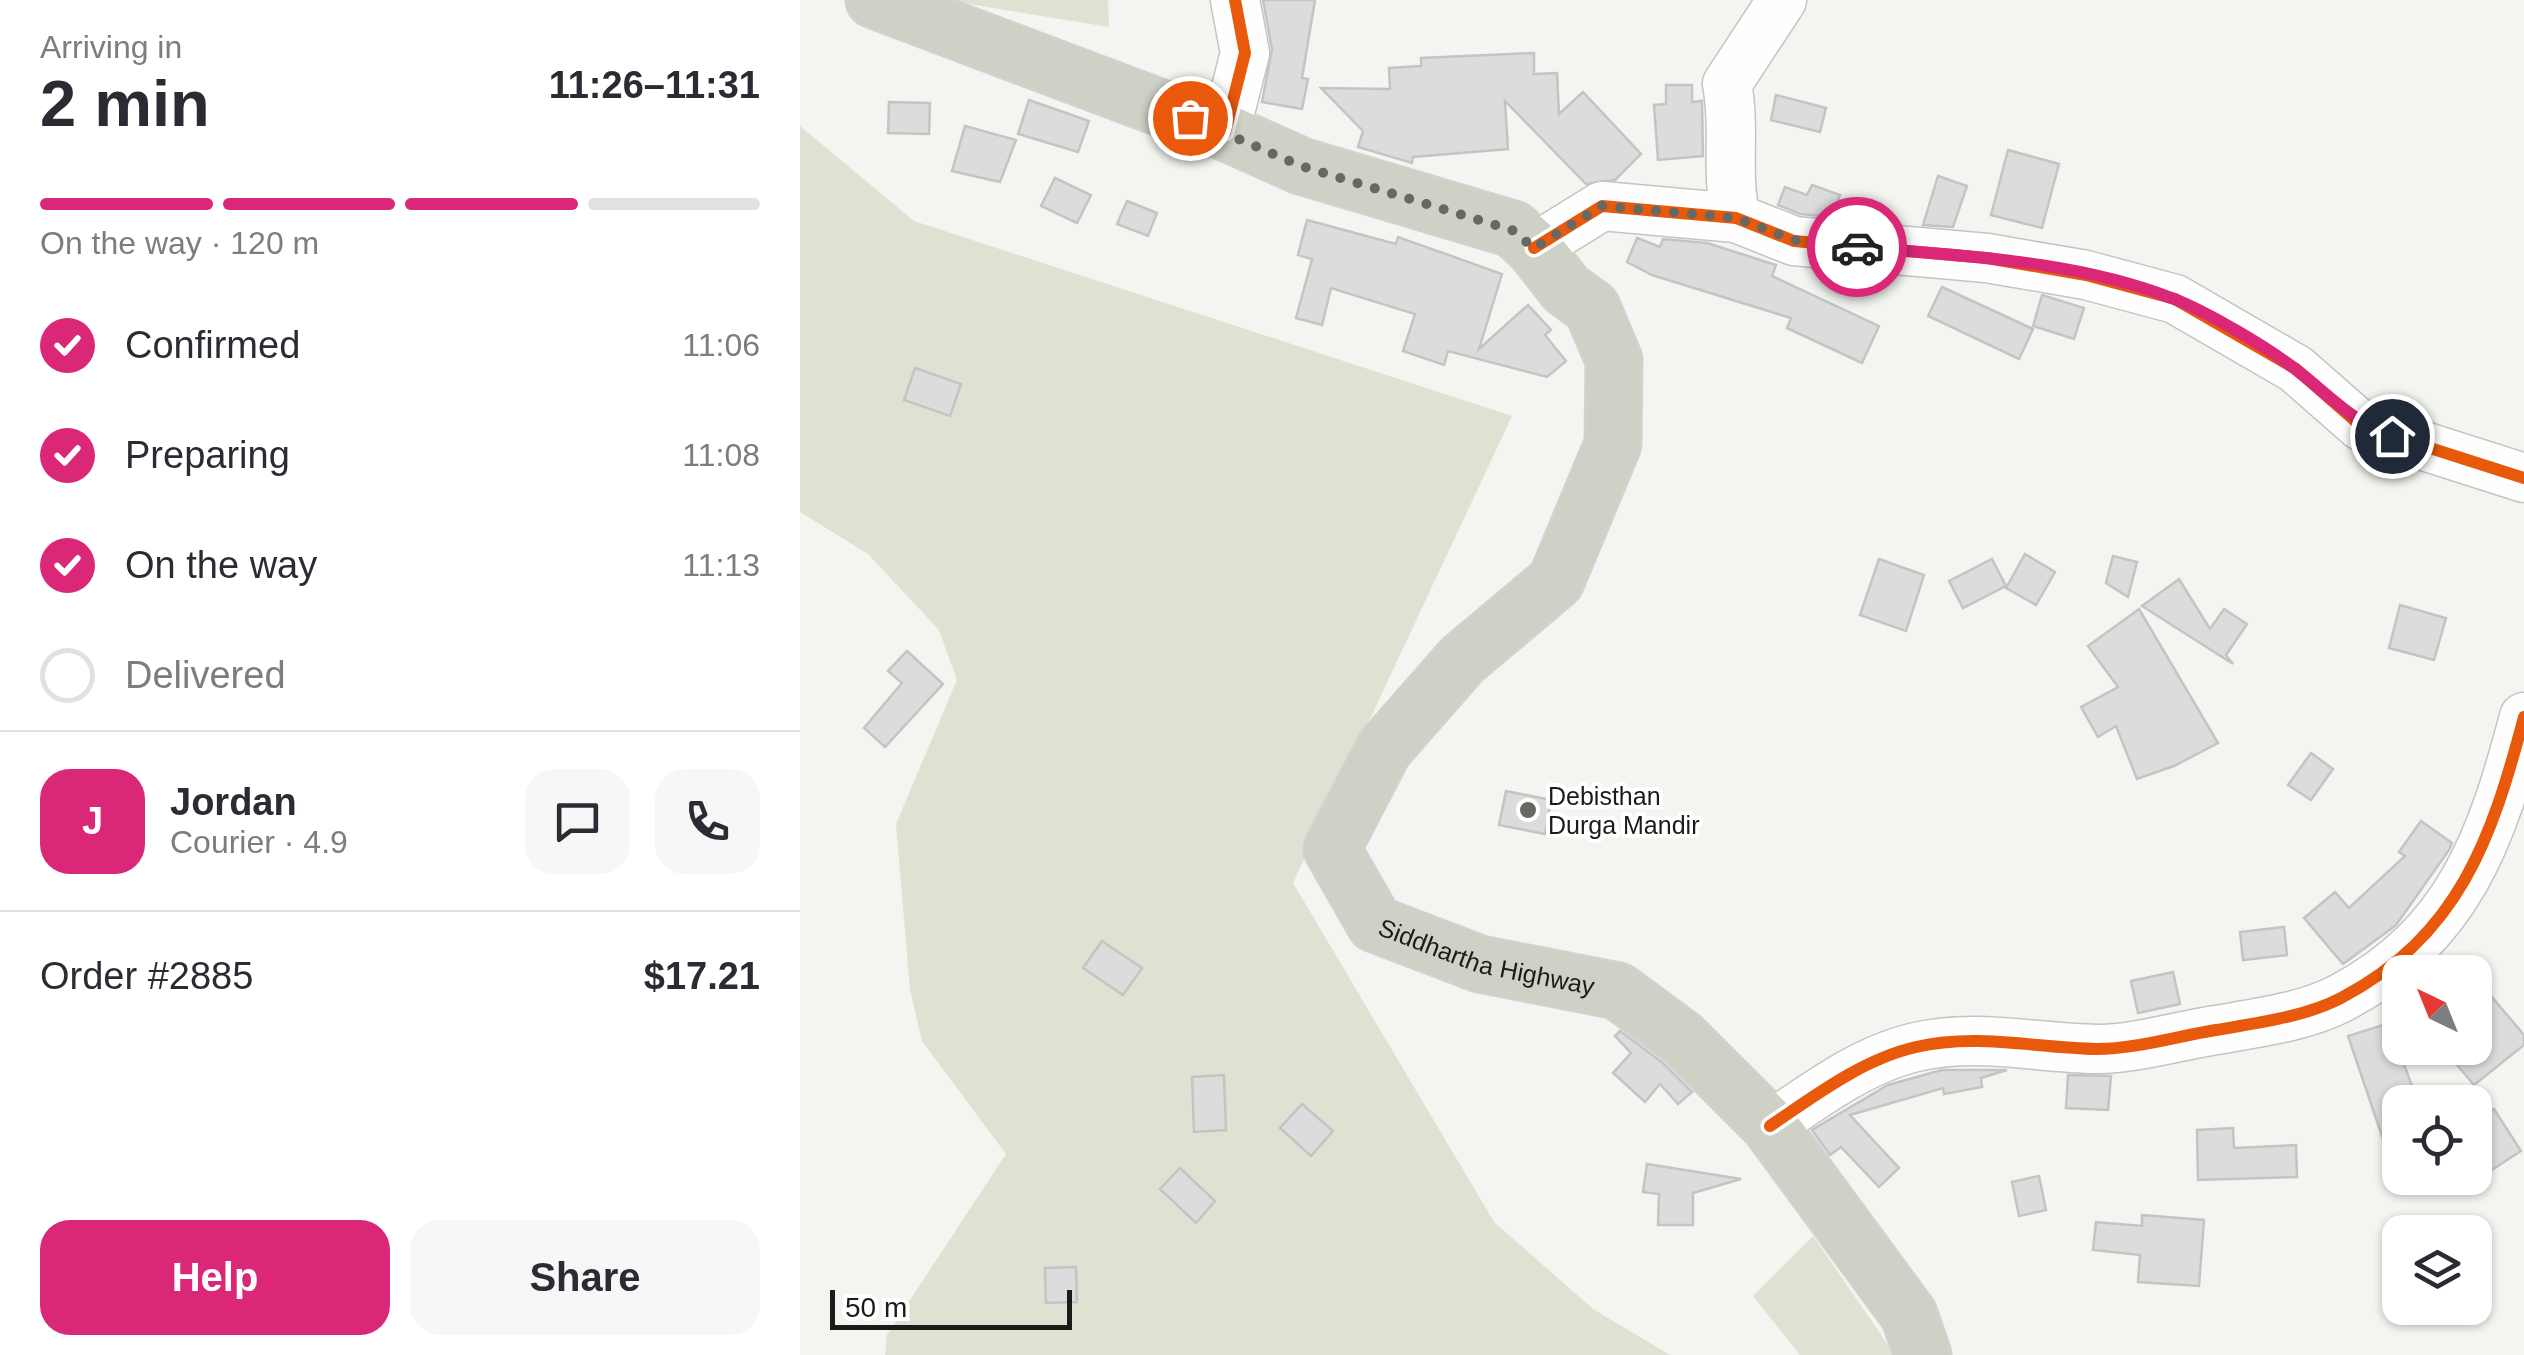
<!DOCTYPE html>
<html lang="en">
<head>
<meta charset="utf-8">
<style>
  body { margin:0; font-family:Arial,sans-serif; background:#f7f7f7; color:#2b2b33; height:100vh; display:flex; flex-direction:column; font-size:38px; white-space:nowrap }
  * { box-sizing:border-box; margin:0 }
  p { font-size:32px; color:#7c7c81 }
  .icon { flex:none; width:55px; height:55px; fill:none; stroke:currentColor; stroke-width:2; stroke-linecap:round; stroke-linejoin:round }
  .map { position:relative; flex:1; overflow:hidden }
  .drawer { display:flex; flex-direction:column; background:#fff; width:800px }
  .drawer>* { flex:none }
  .needle { width:65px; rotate:317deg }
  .tools { position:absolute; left:1582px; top:955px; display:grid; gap:20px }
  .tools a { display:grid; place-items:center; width:110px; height:110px; border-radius:20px; background:#fff; box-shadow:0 2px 8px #0004; font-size:50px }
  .scale { position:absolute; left:30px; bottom:25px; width:242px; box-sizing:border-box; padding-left:10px; border:5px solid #1b1c19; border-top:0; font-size:28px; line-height:35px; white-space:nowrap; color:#1b1c19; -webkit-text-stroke:8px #fff; paint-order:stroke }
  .pin { position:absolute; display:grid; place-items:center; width:85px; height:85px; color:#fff; margin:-42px; border:5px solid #fff; border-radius:50%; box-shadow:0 2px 10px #0007 }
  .courier { position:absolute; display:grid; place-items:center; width:100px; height:100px; margin:-50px; border:8px solid #db2777; border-radius:50%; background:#fff; color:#222; box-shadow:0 2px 12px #0007 }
  .head em { font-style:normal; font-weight:600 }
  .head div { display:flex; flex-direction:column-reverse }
  .head { display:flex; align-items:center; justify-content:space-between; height:170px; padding:0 40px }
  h1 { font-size:65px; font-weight:600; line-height:75px }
  .bar { display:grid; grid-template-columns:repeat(4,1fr); gap:15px 10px; align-content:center; height:120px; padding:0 40px }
  .bar i { height:12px; border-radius:8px; background:#e1e1e2 }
  .bar .on { background:#db2777 }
  .bar p { grid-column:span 4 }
  .line { display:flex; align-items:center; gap:25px; padding:0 40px; border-top:2px solid #e1e1e2 }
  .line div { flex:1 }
  .round { display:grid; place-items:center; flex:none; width:105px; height:105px; border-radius:30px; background:#f7f7f7 }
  ol { padding:0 40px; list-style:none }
  li { display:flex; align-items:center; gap:30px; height:110px }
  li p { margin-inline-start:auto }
  li .icon { padding:10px; border-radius:50%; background:#db2777; color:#fff; stroke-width:4 }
  li:last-child { color:#7c7c81 }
  li i { width:55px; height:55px; border:5px solid #e1e1e2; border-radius:50% }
  .button { display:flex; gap:20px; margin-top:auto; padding:20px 40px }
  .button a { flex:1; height:115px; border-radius:30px; background:#db2777; color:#fff; font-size:40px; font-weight:600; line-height:115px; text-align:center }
  .button a+a { background:#f7f7f7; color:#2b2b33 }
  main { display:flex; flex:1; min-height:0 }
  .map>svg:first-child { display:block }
  .green { fill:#dde2d2 }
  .building { fill:#dbdddc; stroke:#c3c5c4; stroke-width:2.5 }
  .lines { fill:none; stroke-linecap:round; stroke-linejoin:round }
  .minor-casing { stroke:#c4c5c2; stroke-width:51 }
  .highway-casing { stroke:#d2d2d0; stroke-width:59 }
  .minor { stroke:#fdfefd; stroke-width:48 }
  .highway { stroke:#ced1c6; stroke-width:55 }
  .cycleway-casing { stroke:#fff; stroke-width:19 }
  .cycleway { stroke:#e8590c; stroke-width:12 }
  .done { stroke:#676864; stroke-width:10; stroke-dasharray:0 18 }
  .route { stroke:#db2777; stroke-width:12 }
  .poi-dot { fill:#676864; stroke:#fff; stroke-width:4 }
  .labels { text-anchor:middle; stroke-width:8; stroke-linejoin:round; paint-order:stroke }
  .poi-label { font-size:25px; fill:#1b1c19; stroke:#fff; text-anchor:start }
  .street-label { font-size:25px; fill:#1b1c19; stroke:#fff }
</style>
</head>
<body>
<main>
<section class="drawer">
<div class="head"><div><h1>2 min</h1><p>Arriving in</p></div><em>11:26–11:31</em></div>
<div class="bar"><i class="on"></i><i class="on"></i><i class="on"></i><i></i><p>On the way · 120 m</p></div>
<ol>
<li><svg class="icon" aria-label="check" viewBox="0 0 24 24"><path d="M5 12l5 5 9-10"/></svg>Confirmed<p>11:06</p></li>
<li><svg class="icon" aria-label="check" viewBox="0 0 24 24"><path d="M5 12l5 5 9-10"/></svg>Preparing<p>11:08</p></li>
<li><svg class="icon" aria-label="check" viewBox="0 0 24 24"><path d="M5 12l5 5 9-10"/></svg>On the way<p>11:13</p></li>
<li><i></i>Delivered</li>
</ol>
<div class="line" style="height:180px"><b class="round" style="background:#db2777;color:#fff">J</b><div><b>Jordan</b><p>Courier · 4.9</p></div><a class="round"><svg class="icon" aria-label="chat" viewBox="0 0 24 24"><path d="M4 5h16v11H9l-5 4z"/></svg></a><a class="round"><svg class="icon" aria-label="phone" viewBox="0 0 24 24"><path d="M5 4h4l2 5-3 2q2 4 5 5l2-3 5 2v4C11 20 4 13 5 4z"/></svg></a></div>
<div class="line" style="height:130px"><div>Order #2885</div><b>$17.21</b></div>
<div class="button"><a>Help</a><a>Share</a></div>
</section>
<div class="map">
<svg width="1724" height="1355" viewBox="0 0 1724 1355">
  <rect width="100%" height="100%" fill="#f3f5f0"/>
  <g class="green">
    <polygon points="144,0 308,0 309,27"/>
    <polygon points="0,126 114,221 712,416 493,883 694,1222 793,1309 870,1355 85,1355 87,1335 206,1154 122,1041 110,990 96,824 157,680 139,630 68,554 0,512"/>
    <polygon points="1013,1236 1095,1355 1000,1355 953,1296"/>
  </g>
  <g class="building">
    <polygon points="463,0 515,0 502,78 508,79 502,109 462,102 472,49"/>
    <polygon points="734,53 734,74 757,73 759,114 783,92 841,154 815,180 786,184 705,101 708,149 613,157 612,163 558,147 563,131 521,88 590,89 589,68 621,66 621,58"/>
    <polygon points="866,85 892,85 892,102 902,101 903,156 858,160 854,105 866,104"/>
    <polygon points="976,95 1026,108 1020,132 971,120"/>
    <polygon points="229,100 289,121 278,152 218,134"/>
    <polygon points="89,102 130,103 129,134 88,133"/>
    <polygon points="165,126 216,140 200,182 152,171"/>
    <polygon points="1208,150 1259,164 1242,228 1191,215"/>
    <polygon points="1138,176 1167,186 1153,227 1123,225"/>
    <polygon points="255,178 291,195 277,223 241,206"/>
    <polygon points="1012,185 1040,195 1032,217 1000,214 978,205 985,187 1007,195"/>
    <polygon points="327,201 357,213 348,236 317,224"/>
    <polygon points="507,220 596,244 598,237 702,274 679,349 728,305 751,330 745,335 766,361 747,377 648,351 644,365 603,351 615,314 531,288 522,325 496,318 512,259 498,255"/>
    <polygon points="837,238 860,247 863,239 907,243 976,265 972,276 1079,326 1062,363 987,328 991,318 852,275 827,262"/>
    <polygon points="1142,287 1233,329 1219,359 1128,316"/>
    <polygon points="1242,295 1284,308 1274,339 1233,326"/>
    <polygon points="115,368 161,384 150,416 104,400"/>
    <polygon points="1225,554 1255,572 1236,605 1206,588"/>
    <polygon points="1313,556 1337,562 1328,597 1306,583"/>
    <polygon points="1079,559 1124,575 1106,631 1060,615"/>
    <polygon points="1192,559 1206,586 1163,608 1149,581"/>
    <polygon points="1379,579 1410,629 1424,609 1447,624 1426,655 1433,664 1342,606"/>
    <polygon points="1600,605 1646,618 1634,660 1589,648"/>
    <polygon points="1339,609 1418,743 1374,766 1337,779 1316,726 1298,737 1281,707 1318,687 1288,646"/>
    <polygon points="107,651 143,684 85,747 64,728 102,683 88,671"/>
    <polygon points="1511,753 1533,769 1511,800 1488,785"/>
    <polygon points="706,791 751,800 745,834 699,825"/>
    <polygon points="1621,821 1652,843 1649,850 1596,925 1543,964 1504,918 1535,892 1549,908 1605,856 1599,852"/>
    <polygon points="1484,927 1487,955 1443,960 1440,932"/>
    <polygon points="302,941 342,968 323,995 283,968"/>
    <polygon points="1373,972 1380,1004 1338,1013 1331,981"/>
    <polygon points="1675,977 1724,1035 1724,1045 1674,1085 1643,1048 1675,1048"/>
    <polygon points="1583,1025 1590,1048 1598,1048 1618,1102 1600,1102 1597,1180 1548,1036"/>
    <polygon points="820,1031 863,1063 892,1092 878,1104 860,1084 845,1102 813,1073 831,1053 815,1036"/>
    <polygon points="1142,1070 1207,1070 1181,1078 1182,1087 1144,1094 1143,1088 1050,1115 1099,1168 1079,1187 1041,1147 1030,1155 1012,1130 1088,1085"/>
    <polygon points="424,1075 426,1130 394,1132 392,1077"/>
    <polygon points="1268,1075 1311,1076 1308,1110 1266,1108"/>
    <polygon points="502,1104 533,1131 511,1156 480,1128"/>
    <polygon points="1694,1109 1721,1151 1675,1181 1675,1122"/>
    <polygon points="1433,1128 1434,1148 1496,1145 1497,1177 1398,1180 1397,1130"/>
    <polygon points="847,1164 941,1179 893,1193 893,1225 858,1225 859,1194 843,1192"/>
    <polygon points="380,1168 415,1201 396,1223 360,1189"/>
    <polygon points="1239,1176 1246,1210 1219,1216 1212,1182"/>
    <polygon points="1342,1215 1404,1220 1399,1286 1338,1282 1340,1255 1293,1250 1296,1222 1342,1226"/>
    <polygon points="276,1267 277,1302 246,1303 245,1268"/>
  </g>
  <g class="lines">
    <g class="minor-casing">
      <g id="minor">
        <polyline points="425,132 445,53 435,0"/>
        <path d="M936,218C925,173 936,129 927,84L982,0"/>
        <polyline points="734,248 802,206 936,218 994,241 1187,258 1286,275 1375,299 1496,369 1561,426 1724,478"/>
        <path d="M970,1126C1014,1096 1063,1059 1116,1047C1177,1033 1235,1048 1297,1049C1335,1049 1378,1036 1416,1030C1456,1023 1505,1017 1541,998C1659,936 1692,838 1724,717"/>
      </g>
    </g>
    <g class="highway-casing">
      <g id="highway">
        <path id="s1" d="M74,0L425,132L501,166L713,229L734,248L766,289L792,308L814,360L813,444L756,581L662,660L584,749L532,849L575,924L680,964L818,991L883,1039L970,1126L1109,1315L1123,1355"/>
      </g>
    </g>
    <use href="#minor" class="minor"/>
    <use href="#highway" class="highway"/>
    <g class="cycleway-casing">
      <g id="cycleway">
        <polyline points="425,132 445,53 435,0"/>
        <polyline points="734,248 802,206 936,218 994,241 1187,258 1286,275 1375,299 1496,369 1561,426 1724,478"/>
        <path d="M970,1126C1014,1096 1063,1059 1116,1047C1177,1033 1235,1048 1297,1049C1335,1049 1378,1036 1416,1030C1456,1023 1505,1017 1541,998C1659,936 1692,838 1724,717"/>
      </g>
    </g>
    <use href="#cycleway" class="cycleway"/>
  </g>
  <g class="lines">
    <polyline class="done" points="390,118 501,166 712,230 734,248 802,206 936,218 994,240 1057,247"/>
    <path class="route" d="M1057,247C1161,256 1276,260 1374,299C1406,311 1472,350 1499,372C1531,397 1554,423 1592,436"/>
  </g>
  <circle class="poi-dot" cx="728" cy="810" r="10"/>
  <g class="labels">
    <g class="poi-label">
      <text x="748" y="805">Debisthan<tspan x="748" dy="29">Durga Mandir</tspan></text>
    </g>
    <g class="street-label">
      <text dy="9" stroke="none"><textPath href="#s1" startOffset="1638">Siddhartha Highway</textPath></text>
    </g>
  </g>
</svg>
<div class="tools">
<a><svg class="needle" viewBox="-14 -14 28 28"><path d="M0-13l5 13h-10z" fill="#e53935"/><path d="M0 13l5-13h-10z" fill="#7c7c81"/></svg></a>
<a><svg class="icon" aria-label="locate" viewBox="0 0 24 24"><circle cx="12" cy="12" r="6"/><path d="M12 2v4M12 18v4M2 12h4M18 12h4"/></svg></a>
<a><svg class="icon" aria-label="layers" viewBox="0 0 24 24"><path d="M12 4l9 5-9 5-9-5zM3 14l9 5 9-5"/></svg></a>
</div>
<div class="scale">50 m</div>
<div class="pin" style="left:390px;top:118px;background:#ea580c"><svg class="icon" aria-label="bag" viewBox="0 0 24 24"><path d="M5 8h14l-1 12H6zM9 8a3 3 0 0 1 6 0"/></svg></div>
<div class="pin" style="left:1592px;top:436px;background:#1f2937"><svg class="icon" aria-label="home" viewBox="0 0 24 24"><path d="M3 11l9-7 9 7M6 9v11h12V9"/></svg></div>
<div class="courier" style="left:1057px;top:247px"><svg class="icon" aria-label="car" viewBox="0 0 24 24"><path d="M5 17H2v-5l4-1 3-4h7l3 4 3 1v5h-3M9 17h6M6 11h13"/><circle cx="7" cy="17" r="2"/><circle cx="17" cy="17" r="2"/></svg></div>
</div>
</main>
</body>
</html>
